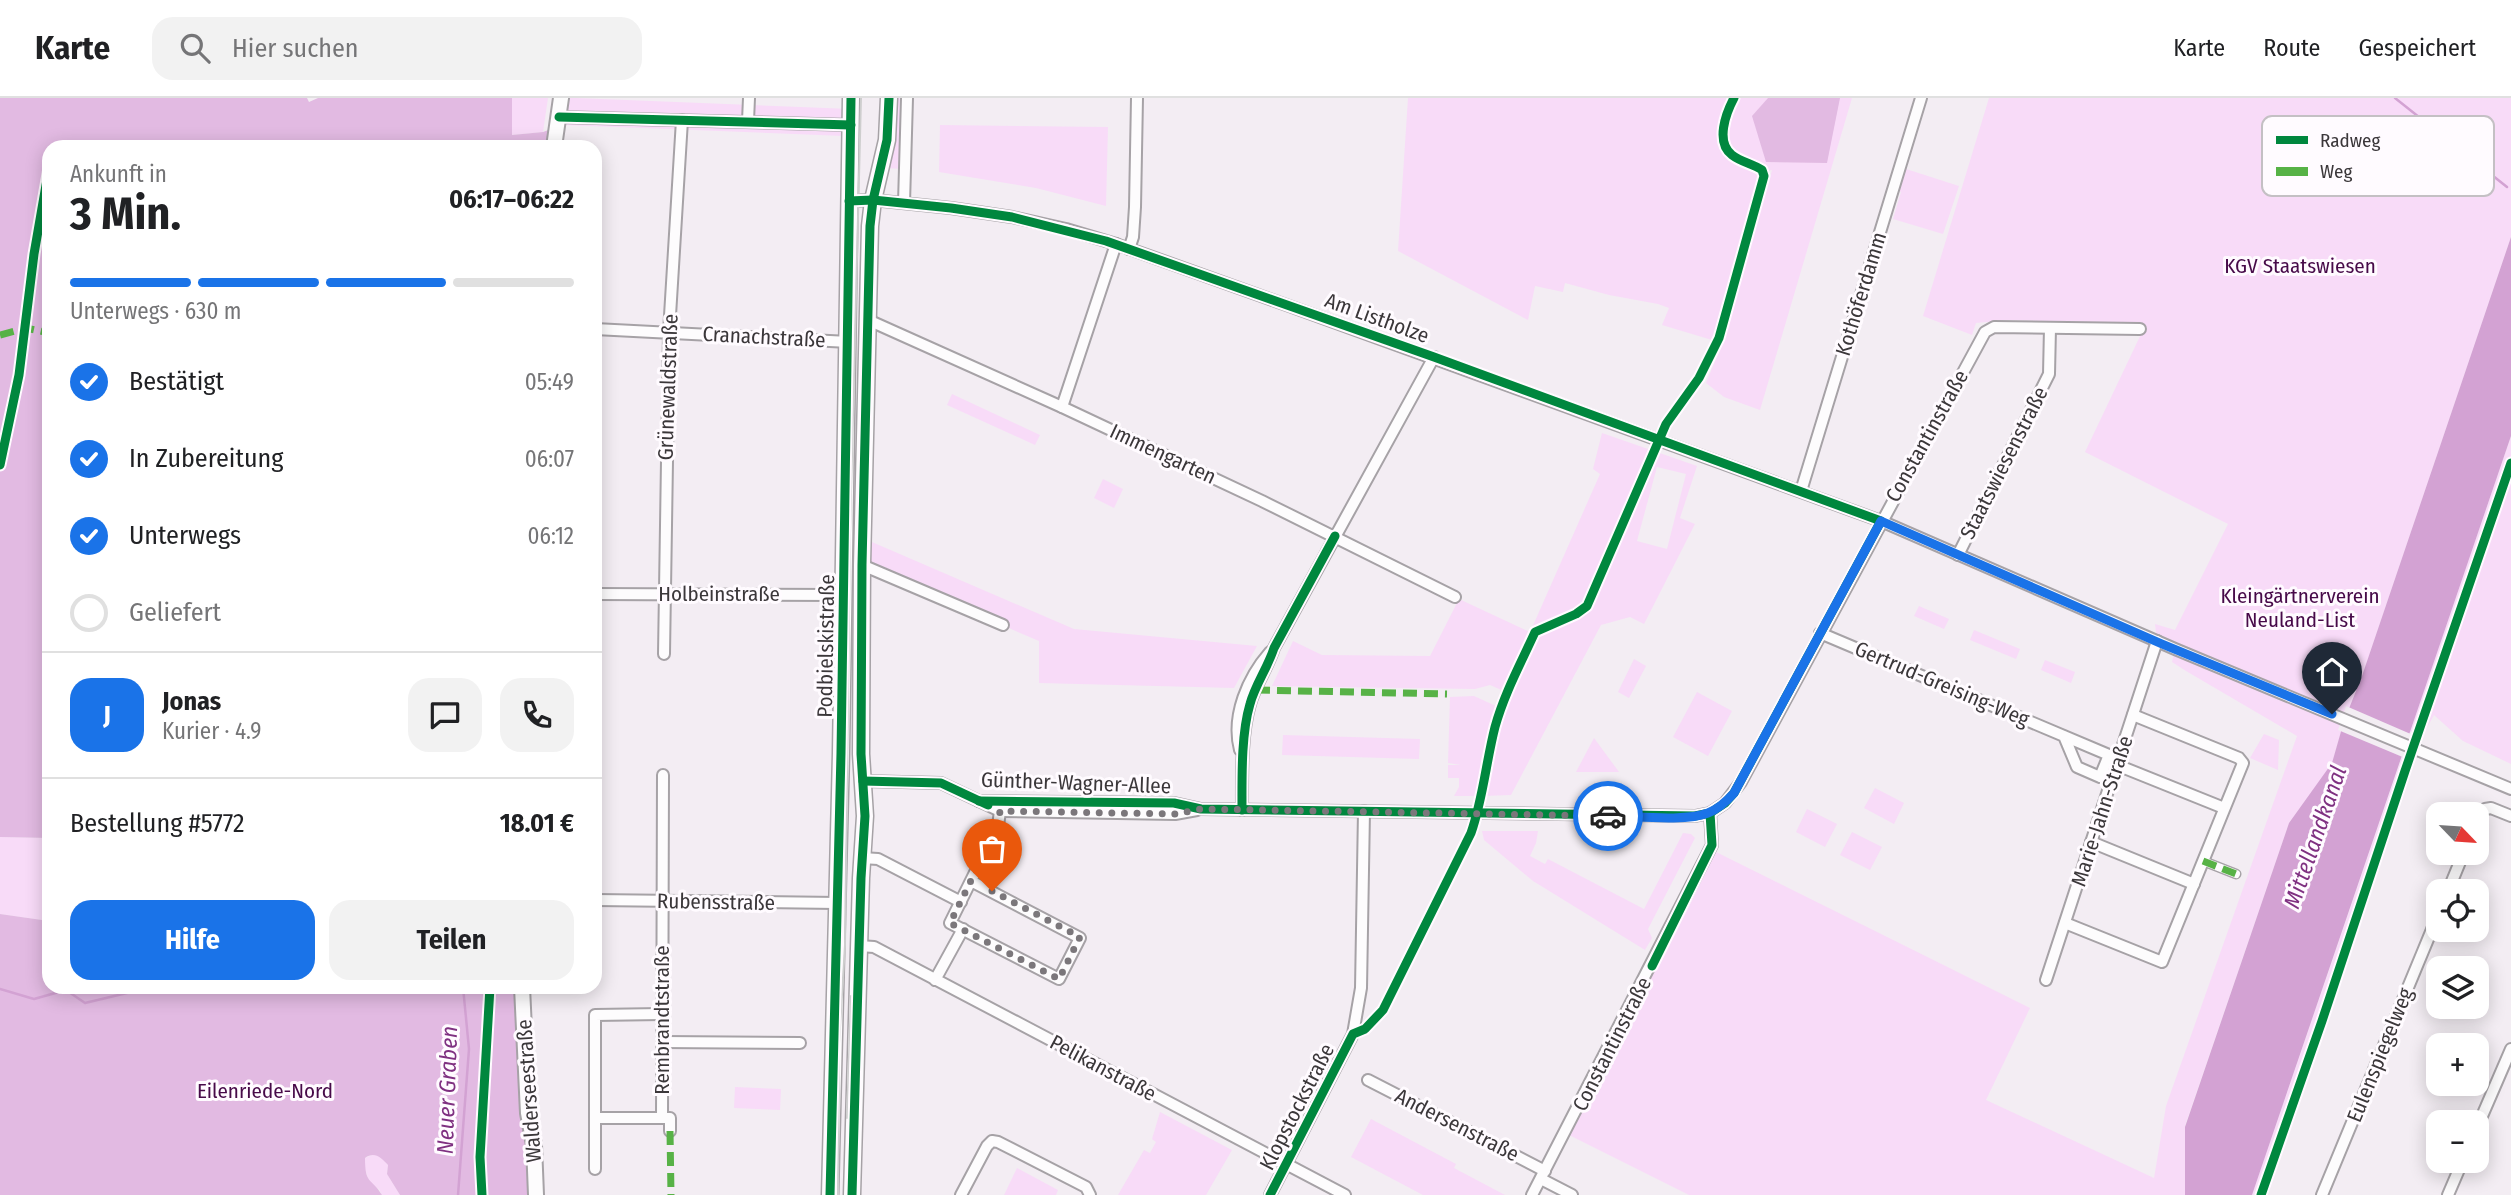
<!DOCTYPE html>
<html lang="de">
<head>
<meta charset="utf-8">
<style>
  body { margin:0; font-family:"Fira Sans Condensed",sans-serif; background:#f2f2f2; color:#202124; height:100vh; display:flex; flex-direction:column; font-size:26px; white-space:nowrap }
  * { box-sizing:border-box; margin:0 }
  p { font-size:23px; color:#757577 }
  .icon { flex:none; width:38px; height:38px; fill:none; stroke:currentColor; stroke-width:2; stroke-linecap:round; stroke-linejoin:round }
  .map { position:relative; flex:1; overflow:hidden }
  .panel { position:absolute; left:42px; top:42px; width:560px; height:854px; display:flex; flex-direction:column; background:#fff; border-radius:21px; box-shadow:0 4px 18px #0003 }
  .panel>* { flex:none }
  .needle { width:46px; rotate:115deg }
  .controls { position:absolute; left:2426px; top:704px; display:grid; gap:14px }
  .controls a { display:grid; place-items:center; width:63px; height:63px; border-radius:14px; background:#fff; box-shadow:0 4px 18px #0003; font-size:35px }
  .pin { position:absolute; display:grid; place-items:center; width:60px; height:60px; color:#fff; margin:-72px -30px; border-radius:50% 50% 50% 0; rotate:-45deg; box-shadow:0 0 7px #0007 }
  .pin .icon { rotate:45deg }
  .courier { position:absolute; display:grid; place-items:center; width:70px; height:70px; margin:-35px; border:5px solid #1a73e8; border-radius:50%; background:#fff; color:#222; box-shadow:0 2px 9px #0007 }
  .summary em { font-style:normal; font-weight:700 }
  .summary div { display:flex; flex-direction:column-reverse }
  .summary { display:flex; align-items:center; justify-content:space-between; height:119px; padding:0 28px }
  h1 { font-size:46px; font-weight:700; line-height:52px }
  .bar { display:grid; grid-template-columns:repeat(4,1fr); gap:10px 7px; align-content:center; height:84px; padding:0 28px }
  .bar i { height:9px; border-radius:5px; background:#e0e0e0 }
  .bar .active { background:#1a73e8 }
  .bar p { grid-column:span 4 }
  .line { display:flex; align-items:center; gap:18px; padding:0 28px; border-top:2px solid #e0e0e0 }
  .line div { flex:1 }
  .round { display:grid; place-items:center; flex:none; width:74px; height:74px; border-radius:21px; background:#f2f2f2 }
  ol { padding:0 28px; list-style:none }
  li { display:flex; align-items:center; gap:21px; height:77px }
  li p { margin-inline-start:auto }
  li .icon { padding:7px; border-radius:50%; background:#1a73e8; color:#fff; stroke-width:4 }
  li:last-child { color:#757577 }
  li i { width:38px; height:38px; border:4px solid #e0e0e0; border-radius:50% }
  .cta { display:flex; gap:14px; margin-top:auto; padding:14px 28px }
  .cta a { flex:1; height:80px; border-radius:21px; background:#1a73e8; color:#fff; font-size:28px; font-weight:700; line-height:80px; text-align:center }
  .cta a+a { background:#f2f2f2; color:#202124 }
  header { display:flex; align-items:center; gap:42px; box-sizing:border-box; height:98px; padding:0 35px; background:#fff; border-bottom:2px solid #e0e0e0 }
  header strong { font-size:33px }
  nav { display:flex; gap:38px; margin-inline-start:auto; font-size:24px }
  .search { width:490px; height:63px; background:#f2f2f2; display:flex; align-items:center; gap:18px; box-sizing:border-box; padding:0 24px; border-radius:21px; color:#757577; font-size:26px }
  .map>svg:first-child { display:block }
  .green { fill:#f8dbf8; fill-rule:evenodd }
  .forest { fill:#e2bae2 }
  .water { fill:#d3a2d3 }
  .pier { fill:#f3edf3 }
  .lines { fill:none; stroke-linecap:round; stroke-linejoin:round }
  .stream { stroke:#d3a2d3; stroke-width:2.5 }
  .pedestrian-casing { stroke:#a6a2a6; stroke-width:11 }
  .minor-casing { stroke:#a6a2a6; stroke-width:14 }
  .tertiary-casing { stroke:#a6a2a6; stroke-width:18 }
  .secondary-casing { stroke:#a6a2a6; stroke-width:19 }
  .pedestrian { stroke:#fdfcfd; stroke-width:8 }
  .minor { stroke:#fdfcfd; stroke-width:10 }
  .tertiary { stroke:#fdfcfd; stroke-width:14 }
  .secondary { stroke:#fdfcfd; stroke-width:16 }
  .tram { stroke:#cecece; stroke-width:2 }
  .quiet { stroke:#57b246; stroke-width:7; stroke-dasharray:14 7; stroke-linecap:butt }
  .cycleway-casing { stroke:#fffbff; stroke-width:13 }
  .cycleway { stroke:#00873e; stroke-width:9 }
  .done { stroke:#7b777b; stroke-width:7; stroke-dasharray:0 12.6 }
  .route { stroke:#1a73e8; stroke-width:9 }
  .labels { text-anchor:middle; stroke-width:6; stroke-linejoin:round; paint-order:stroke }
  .park-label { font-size:21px; fill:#470a49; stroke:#fffbff }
  .street-label { font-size:21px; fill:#3b373a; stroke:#fffbff }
  .water-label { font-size:23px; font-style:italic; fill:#7f3081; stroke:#fffbff }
  .key { fill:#fffbff; stroke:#c4c0c4; stroke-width:2 }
  .key-label { font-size:19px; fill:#3b373a }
</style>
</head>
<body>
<header>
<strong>Karte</strong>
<div class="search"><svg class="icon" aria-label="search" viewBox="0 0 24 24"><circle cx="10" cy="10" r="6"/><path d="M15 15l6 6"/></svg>Hier suchen</div>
<nav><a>Karte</a><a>Route</a><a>Gespeichert</a></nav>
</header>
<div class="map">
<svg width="2511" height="1097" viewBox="0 0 2511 1097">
  <rect width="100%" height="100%" fill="#f3edf3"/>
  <g class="green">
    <polygon points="512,0 548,0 543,34 512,37"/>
    <polygon points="561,0 576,0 851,11 844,38 565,27 557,29"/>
    <polygon points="895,0 903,0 902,71 886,70"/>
    <polygon points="1408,0 1852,0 1760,312 1724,299 1706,285 1722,246 1772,72 1759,75 1712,242 1662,227 1669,210 1658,206 1609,197 1565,185 1563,194 1535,188 1528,222 1398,153"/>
    <polygon points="1989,0 2511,0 2511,139 2362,578 2344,623 2332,666 2289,725 2185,1028 2185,1097 1689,1097 1565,1035 1710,751 2030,910 1986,1002 2154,1080 2166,1008 2297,638 2186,573 2172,564 2175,551 2157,543 2155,526 2175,532 2228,426 2085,354 2142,234 2142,226 2007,222 1976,225 1972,237 1923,218"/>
    <polygon points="940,27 1108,29 1106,108 1036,90 939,74"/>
    <polygon points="1903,70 1959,88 1943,136 1893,121 1901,94 1897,92"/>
    <polygon points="952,296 1040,337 1035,347 947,307"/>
    <path d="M1602,335L1697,368L1680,420L1695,426L1644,526L1630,519L1601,527L1511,697L1483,698L1505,608L1539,535L1531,532L1600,376L1593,371ZM1657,369L1686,376L1667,451L1637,443Z"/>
    <polygon points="2511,338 2511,666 2463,643 2434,617 2422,639 2410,634"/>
    <polygon points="1103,381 1123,391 1114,410 1094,400"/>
    <polygon points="865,441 1074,531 1257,548 1234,590 1039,585 1039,543 868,470"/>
    <polygon points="1459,501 1532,535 1506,594 1490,587 1475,591 1272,588 1293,543 1322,557 1430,558"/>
    <polygon points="1919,508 1949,521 1944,531 1914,518"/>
    <polygon points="1974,532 2020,551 2016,561 1970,542"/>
    <polygon points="1634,561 1646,568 1629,600 1618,594"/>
    <polygon points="2045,562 2075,574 2071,585 2041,572"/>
    <polygon points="1697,594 1732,613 1708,658 1673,639"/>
    <polygon points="1474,598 1496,608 1476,698 1454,698 1459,689 1459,680 1448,680 1448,667 1461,667 1448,665 1450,599"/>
    <polygon points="2264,636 2279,642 2278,672 2250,660"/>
    <polygon points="1283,637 1420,641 1419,661 1282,657"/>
    <polygon points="1594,640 1619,674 1576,674"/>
    <polygon points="2402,659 2412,663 2268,1097 2252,1097"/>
    <polygon points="1875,690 1904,705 1894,726 1864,710"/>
    <polygon points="1807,711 1837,726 1825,749 1796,734"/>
    <polygon points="1482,733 1538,733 1536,745 1530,758 1545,766 1548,761 1644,811 1683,735 1691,736 1695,740 1648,831 1652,840 1645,852 1533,783 1484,742"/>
    <polygon points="1852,734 1882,749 1870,772 1840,757"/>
    <polygon points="0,739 49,740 49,823 0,816"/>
    <polygon points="735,989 781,991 780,1012 734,1010"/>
    <polygon points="1160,1014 1232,1052 1206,1097 1118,1097 1144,1052 1150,1055 1156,1044 1152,1041"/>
    <polygon points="1371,1021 1456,1066 1454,1070 1505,1097 1423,1097 1351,1059"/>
    <polygon points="374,1056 380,1058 388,1067 387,1076 400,1097 382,1097 379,1091 370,1086 365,1071 365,1060"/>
    <polygon points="1017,1070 1058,1092 1056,1097 1004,1097"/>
  </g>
  <g class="forest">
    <polygon points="0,0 307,0 309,4 318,0 512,0 512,37 543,34 557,29 554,49 49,49 49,740 0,739 0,367 5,338 0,336"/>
    <polygon points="1768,0 1840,0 1827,65 1766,64 1752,18"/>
    <path d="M0,816L49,823V889H522L536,1097H400L387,1076L388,1067C381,1060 375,1053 365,1060C365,1087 371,1079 382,1097H0Z"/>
  </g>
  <polygon class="water" points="2511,139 2511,338 2252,1097 2185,1097 2185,1029 2289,725 2332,665 2344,623 2362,578"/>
  <polygon class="pier" points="2346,608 2413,637 2405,660 2338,632"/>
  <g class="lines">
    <g class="stream">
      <polyline points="2395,0 2507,89"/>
      <polyline points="0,891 34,901 66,892 85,905 152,889"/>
      <polyline points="458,1097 469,951 463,889"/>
    </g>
    <g class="pedestrian-casing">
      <polyline id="pedestrian" points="2203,763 2236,776"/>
    </g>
    <g class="minor-casing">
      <g id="minor">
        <polyline points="559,19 851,27"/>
        <polyline points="748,23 749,0"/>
        <polyline points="849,103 873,102 951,110 1012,119 1066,131 1116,146 1292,209 1881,423 2175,551 2511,691"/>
        <polyline points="904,105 907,0"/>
        <polyline points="1129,151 1133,139 1135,109 1137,0"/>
        <polyline points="868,222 1062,309 1262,403 1455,499"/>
        <polyline points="595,231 849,244"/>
        <polyline points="1062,309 1116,146"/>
        <polyline points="1801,393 1921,0"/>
        <polyline points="1958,457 2049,276 2050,230"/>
        <polyline points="862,467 1003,527"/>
        <polyline points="595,496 844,497"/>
        <polyline points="1820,535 2109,657 2100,679 2077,669 2064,638"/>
        <polyline points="664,556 669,234 682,22"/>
        <path d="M1240,652C1231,618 1248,579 1270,554"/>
        <polyline points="2117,667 2224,710"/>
        <polyline points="663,677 662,1020 670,1020 670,1033"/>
        <polyline points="863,683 941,685 1000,713 1175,716 1197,712"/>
        <polyline points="979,703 1174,705 1201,711 1695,718 1710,715 1725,705 1741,684 1985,234 1994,229 2140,231"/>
        <path d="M1242,712C1242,680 1241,636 1250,606C1255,587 1268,569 1274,550L1434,259"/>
        <polyline points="2476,724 2485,711 2491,710 2511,718"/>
        <polyline points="2091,744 2194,786"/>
        <polyline points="862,760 878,761 961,804"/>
        <polyline points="971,783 1080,840 1059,881 950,825 998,728 1000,713"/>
        <polyline points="2448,793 2464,754"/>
        <polyline points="595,802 837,805"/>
        <polyline points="2065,825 2162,864 2243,665 2239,660 2133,617"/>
        <polyline points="859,848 874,849 1345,1097"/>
        <polyline points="935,882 963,831"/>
        <polyline points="2046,882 2157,543"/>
        <polyline points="662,916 595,917 595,1020 662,1020"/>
        <polyline points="662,944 800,945"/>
        <polyline points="1368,982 1545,1073"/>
        <polyline points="595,1020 595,1071"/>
        <polyline points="2476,1032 2511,951"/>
        <polyline points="1541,1081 1572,1097"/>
        <polyline points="961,1097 987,1048 992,1043 998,1044 1086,1089 1090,1097"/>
        <polyline points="1270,1097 1353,936 1361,890 1364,713"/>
        <polyline points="1532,1097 1712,747 1710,715"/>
        <polyline points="2322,1097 2438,817"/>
        <polyline points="2448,1097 2463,1062"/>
      </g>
    </g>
    <g class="tertiary-casing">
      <g id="tertiary">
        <polyline points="554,49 561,0"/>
        <polyline points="522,889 528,1015 534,1047 536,1097"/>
      </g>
    </g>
    <g class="secondary-casing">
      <g id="secondary">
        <polyline points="830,1097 841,655 851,0"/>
        <polyline points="852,1097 861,780 865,718 861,656 862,467 870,128 873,102 887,42 889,0"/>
      </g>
    </g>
    <use href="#pedestrian" class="pedestrian"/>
    <use href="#minor" class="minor"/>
    <use href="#tertiary" class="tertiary"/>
    <use href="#secondary" class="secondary"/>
    <g class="tram">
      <polyline points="847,1020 851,898"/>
      <polyline points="838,1097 839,946 845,847 850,436 861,0"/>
    </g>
    <g class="quiet">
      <polyline points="0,237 26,230 49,235"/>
      <polyline points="1256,592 1447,596"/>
      <polyline points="2203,763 2236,776"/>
      <polyline points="670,1033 671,1097"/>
    </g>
    <g class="cycleway-casing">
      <g id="cycleway">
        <polyline points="559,19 851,27"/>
        <polyline points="849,103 873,102 951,110 1012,119 1106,143 1434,259 1881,423 1734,695 1725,705 1710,715 1695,718 1201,711 1174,705 979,703"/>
        <polyline points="0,367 19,277 34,156 49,70"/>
        <polyline points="863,683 941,685 988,707"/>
        <path d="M1242,712C1242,680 1241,636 1250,606C1255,587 1268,569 1274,550L1335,438"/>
        <polyline points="1652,868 1712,747 1710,715"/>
        <polyline points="482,1097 480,1059 490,889"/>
        <polyline points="830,1097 841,655 851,0"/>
        <polyline points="852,1097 861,780 865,718 861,656 862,467 870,128 873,102 887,42 889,0"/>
        <path d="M1270,1097L1353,936L1365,931L1383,912L1471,735C1483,701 1486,664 1495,629C1504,596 1521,565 1535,534L1576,516L1587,508L1666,326L1699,280L1719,240L1764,78L1762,72C1753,66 1741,64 1732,57C1715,44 1726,15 1734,0"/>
        <polyline points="2261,1097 2322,923 2405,673 2511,365"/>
      </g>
    </g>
    <use href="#cycleway" class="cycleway"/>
  </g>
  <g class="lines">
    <polyline class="done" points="992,793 1080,839 1059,881 950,825 998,728 1000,713 1175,716 1201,711 1608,718"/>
    <path class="route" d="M1608,718C1634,718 1685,724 1708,715C1718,711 1727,703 1734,695L1881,423L2162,546L2332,616"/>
  </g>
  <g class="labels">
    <g class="park-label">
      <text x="2300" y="175">KGV Staatswiesen</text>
      <text x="2300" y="505">Kleingärtnerverein<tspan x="2300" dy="24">Neuland-List</tspan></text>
      <text x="265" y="1000">Eilenriede-Nord</text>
    </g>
    <g class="street-label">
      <text transform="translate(1861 196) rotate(-73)" y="7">Kothöferdamm</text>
      <text transform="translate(1377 220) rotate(20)" y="7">Am Listholze</text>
      <text transform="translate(764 239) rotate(3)" y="7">Cranachstraße</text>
      <text transform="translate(668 289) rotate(-88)" y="7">Grünewaldstraße</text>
      <text transform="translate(1927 338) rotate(-61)" y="7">Constantinstraße</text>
      <text transform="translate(1163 356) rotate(25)" y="7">Immengarten</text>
      <text transform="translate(2004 365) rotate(-63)" y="7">Staatswiesenstraße</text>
      <text x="719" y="503">Holbeinstraße</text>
      <text transform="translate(826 548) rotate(-89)" y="7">Podbielskistraße</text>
      <text transform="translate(1942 586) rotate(23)" y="7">Gertrud-Greising-Weg</text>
      <text transform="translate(1076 685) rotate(2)" y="7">Günther-Wagner-Allee</text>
      <text transform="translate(2102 713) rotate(-72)" y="7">Marie-Jahn-Straße</text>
      <text transform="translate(716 804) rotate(1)" y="7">Rubensstraße</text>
      <text transform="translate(662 922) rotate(-90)" y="7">Rembrandtstraße</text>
      <text transform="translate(1612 946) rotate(-63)" y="7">Constantinstraße</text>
      <text transform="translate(2380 957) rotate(-68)" y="7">Eulenspiegelweg</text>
      <text transform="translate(1103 970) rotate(28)" y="7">Pelikanstraße</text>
      <text transform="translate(529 993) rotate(-94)" y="7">Walderseestraße</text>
      <text transform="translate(1297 1009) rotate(-63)" y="7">Klopstockstraße</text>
      <text transform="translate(1457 1027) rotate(27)" y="7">Andersenstraße</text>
    </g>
    <g class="water-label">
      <text transform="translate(2315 739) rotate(-71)" y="8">Mittellandkanal</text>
      <text transform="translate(447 992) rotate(-88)" y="8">Neuer Graben</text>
    </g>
  </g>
  <rect x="2262" y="18" width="232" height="80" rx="10" class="key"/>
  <rect x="2276" y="38" width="32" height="8" fill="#00873e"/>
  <rect x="2276" y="69" width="32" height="9" fill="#57b246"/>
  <g class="key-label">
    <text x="2320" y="49">Radweg</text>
    <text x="2320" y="80">Weg</text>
  </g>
</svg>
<div class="controls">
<a><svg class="needle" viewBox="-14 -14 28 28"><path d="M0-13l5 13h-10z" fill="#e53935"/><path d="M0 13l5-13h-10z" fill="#757577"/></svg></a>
<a><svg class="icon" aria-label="locate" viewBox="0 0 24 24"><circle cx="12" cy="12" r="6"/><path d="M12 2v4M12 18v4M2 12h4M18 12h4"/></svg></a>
<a><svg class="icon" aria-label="layers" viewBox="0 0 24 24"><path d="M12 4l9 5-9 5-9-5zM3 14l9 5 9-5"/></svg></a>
<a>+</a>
<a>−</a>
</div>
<div class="pin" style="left:992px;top:793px;background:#ea580c"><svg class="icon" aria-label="bag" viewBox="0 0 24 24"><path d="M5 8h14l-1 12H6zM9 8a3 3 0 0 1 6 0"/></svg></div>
<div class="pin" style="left:2332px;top:616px;background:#1f2937"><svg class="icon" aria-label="home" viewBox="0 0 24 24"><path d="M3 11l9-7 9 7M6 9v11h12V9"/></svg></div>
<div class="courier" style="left:1608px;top:718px"><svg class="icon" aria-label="car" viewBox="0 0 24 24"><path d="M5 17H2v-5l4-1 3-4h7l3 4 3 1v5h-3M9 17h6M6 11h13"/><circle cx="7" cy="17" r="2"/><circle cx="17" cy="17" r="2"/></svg></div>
<section class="panel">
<div class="summary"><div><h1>3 Min.</h1><p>Ankunft in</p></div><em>06:17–06:22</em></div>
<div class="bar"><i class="active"></i><i class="active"></i><i class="active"></i><i></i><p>Unterwegs · 630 m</p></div>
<ol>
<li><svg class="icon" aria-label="check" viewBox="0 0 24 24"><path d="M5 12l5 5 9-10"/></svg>Bestätigt<p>05:49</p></li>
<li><svg class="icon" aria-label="check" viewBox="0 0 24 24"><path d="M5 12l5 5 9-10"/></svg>In Zubereitung<p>06:07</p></li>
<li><svg class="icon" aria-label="check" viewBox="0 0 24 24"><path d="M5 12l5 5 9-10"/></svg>Unterwegs<p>06:12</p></li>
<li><i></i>Geliefert</li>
</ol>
<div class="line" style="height:126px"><b class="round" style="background:#1a73e8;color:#fff">J</b><div><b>Jonas</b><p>Kurier · 4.9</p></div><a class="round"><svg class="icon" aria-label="chat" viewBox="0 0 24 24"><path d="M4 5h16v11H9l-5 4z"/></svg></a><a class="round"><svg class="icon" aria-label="phone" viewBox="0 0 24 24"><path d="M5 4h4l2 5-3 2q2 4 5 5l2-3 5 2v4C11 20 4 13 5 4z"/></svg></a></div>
<div class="line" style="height:91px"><div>Bestellung #5772</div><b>18.01 €</b></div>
<div class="cta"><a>Hilfe</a><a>Teilen</a></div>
</section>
</div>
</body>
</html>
